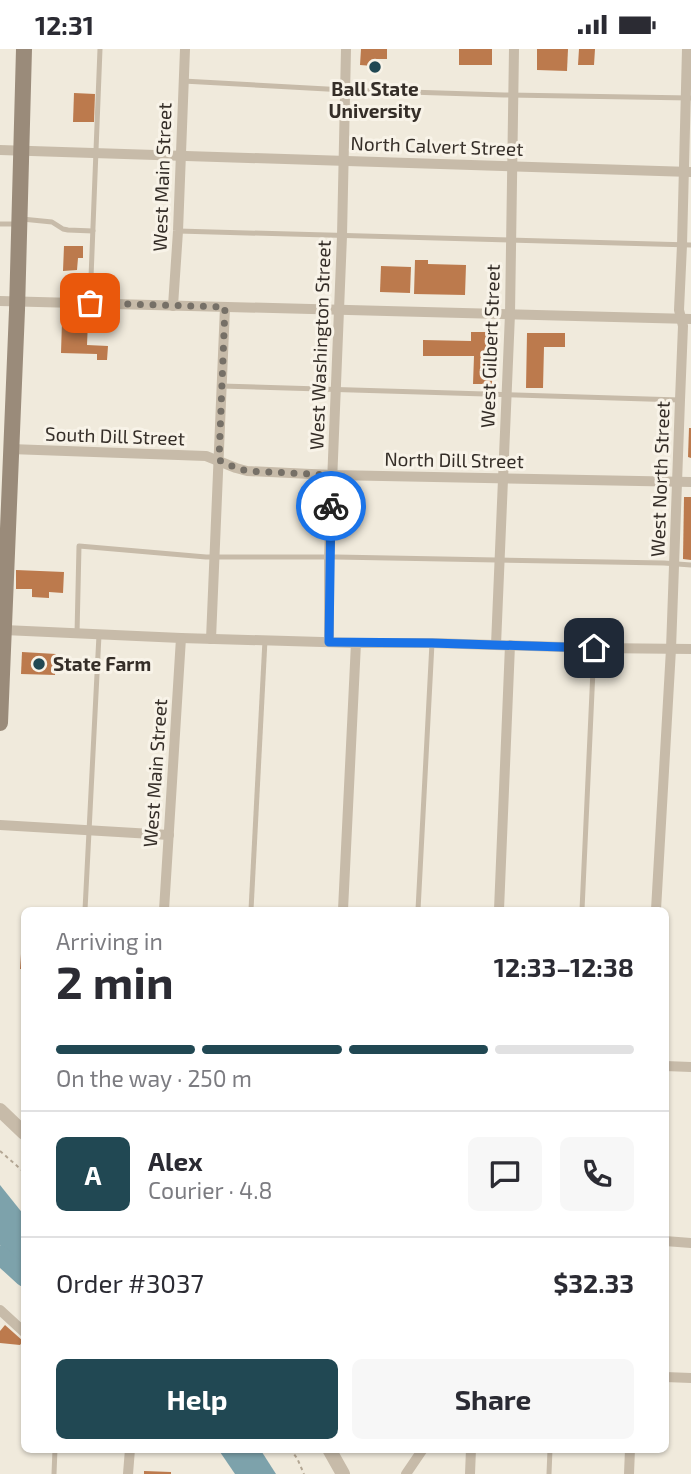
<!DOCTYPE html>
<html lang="en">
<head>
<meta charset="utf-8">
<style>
  body { margin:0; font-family:"Exo 2",sans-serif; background:#f7f7f7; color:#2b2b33; height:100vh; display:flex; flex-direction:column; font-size:26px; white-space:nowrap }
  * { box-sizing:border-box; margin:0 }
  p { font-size:23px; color:#7c7c81 }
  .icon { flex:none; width:38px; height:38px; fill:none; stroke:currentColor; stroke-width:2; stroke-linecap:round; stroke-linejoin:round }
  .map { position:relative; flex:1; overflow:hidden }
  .panel { position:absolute; left:21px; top:858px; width:648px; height:546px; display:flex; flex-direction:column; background:#fff; border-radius:10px; box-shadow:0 2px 5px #0004 }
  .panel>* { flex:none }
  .pin { position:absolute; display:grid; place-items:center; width:60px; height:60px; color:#fff; margin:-30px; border-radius:14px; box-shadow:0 4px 10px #0006 }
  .courier { position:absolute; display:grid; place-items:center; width:70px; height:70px; margin:-35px; border:5px solid #1a73e8; border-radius:50%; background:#fff; color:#222; box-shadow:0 2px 9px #0007 }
  .overview em { font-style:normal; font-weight:700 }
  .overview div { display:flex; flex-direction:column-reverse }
  .overview { display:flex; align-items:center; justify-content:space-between; height:119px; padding:0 35px }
  h1 { font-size:46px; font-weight:700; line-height:52px }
  .bar { display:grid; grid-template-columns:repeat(4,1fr); gap:10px 7px; align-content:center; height:84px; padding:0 35px }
  .bar i { height:9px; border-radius:5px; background:#e1e1e2 }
  .bar .current { background:#214853 }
  .bar p { grid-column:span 4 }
  .line { display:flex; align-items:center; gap:18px; padding:0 35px; border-top:2px solid #e1e1e2 }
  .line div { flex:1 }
  .round { display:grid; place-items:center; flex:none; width:74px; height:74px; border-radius:10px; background:#f7f7f7 }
  .button { display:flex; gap:14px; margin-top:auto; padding:14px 35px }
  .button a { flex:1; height:80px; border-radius:10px; background:#214853; color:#fff; font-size:28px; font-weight:700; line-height:80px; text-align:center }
  .button a+a { background:#f7f7f7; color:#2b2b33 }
  .status { display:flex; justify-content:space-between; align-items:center; height:49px; padding:0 35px; background:#fff; direction:ltr }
  .status svg { height:19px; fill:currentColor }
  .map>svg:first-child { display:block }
  .water { fill:#7da2ab }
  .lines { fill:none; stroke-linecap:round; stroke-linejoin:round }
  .river { stroke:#7da2ab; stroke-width:19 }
  .building { fill:#bc7a4d }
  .path { stroke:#b3a693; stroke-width:2; stroke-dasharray:3.5 3.5; stroke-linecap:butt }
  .service { stroke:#c7bba9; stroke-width:5 }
  .minor { stroke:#c7bba9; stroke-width:10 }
  .tertiary { stroke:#c7bba9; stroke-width:14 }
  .secondary { stroke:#9a8b7a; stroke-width:16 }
  .done { stroke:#767067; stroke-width:7; stroke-dasharray:0 12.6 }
  .route { stroke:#1a73e8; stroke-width:9 }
  .poi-dot { fill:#214853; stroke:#f8f3e8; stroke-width:2.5 }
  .labels { text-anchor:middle; stroke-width:6; stroke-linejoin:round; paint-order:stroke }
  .poi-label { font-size:19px; font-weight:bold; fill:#352e28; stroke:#f8f3e8 }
  .street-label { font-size:19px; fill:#352e28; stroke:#f8f3e8 }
</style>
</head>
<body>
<div class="status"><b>12:31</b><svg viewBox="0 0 49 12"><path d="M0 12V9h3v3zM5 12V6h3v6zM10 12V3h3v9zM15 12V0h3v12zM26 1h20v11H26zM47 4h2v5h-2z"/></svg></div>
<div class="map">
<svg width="691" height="1425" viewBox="0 0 691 1425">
  <rect width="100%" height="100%" fill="#f0eadc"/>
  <g class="water">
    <polygon points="0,1136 24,1166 24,1234 0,1196"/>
    <polygon points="218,1400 260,1400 276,1425 235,1425"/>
  </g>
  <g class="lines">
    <polyline class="river" points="0,1206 24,1228"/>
  </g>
  <g class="building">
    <polygon points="361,0 387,0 387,10 374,10 373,17 360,16"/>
    <rect x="459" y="0" width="33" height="16"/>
    <polygon points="537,0 568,0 567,22 537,21"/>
    <polygon points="579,0 595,0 594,16 578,16"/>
    <polygon points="74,44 95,45 94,73 73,73"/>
    <polygon points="64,197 83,197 83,209 78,209 77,221 63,222"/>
    <polygon points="415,211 428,211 428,215 466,216 465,246 414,245"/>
    <polygon points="381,217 411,218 410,244 380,243"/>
    <polygon points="62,272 88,272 87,296 108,297 107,311 97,311 97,305 61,304"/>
    <polygon points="471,283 493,283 492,335 473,335 474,307 423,307 423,291 471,292"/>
    <polygon points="527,284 565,284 565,298 544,298 543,339 526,339"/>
    <polygon points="689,379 691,379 691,409 688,408"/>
    <polygon points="684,448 691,448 691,511 683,510"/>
    <polygon points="16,521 64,523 63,544 49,543 49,549 32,548 32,540 16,540"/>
    <polygon points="22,603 56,605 55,626 21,625"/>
    <polygon points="21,905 24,905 24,920 20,920"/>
    <polygon points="5,1276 23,1292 20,1296 0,1294 0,1282"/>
    <polygon points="144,1422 171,1423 171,1425 144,1425"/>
  </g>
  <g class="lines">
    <g class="path">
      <polyline points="0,1102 24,1123"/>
      <polyline points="290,1400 297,1409 304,1425"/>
    </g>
    <g class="service">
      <polyline points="183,32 345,41 504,46 691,49"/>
      <polyline points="22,170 52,173 63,180 68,181 93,182"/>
      <polyline points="0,175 16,175"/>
      <polyline points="178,182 691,196"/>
      <polyline points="90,254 100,0"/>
      <polyline points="221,337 680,351"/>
      <polyline points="77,585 79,497 206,508 336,508 664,514 691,516"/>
      <polyline points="85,861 99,586"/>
      <polyline points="251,861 265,591"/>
      <polyline points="418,861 432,594"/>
      <polyline points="582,861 594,599"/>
      <polyline points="54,1425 55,1400"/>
      <polyline points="549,1425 550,1400"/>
    </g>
    <g class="minor">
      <polyline points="0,101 691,123"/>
      <polyline points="0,252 691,270"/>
      <polyline points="173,257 178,182 185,0"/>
      <polyline points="10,400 206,407 236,419 247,422 332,426 691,433"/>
      <polyline points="4,581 181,589 356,594 432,594 594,599 691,600"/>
      <polyline points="211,590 225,258"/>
      <polyline points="329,593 329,508 342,187 346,0"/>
      <polyline points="496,596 510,265 514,0"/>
      <polyline points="0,776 169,786"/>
      <polyline points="164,861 181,589"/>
      <polyline points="343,861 356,594"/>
      <polyline points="499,861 510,596"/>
      <polyline points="656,861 671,600 680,351 683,277 679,261 682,196 687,0"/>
      <polyline points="665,1017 691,1018"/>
      <polyline points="665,1192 691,1194"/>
      <polyline points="0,1261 24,1283"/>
      <polyline points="665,1328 691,1329"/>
      <polyline points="128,1425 130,1400"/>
      <polyline points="406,1425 423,1400"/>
      <polyline points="470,1425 471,1400"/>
      <polyline points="629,1425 630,1400"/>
    </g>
    <g class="tertiary">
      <polyline points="0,1061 24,1084"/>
      <polyline points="329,1400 343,1425"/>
    </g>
    <polyline class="secondary" points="0,674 17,261 24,0"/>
  </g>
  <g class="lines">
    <polyline class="done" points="90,254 225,258 219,411 236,419 247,422 332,426 331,457"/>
    <polyline class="route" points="331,457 329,593 432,594 594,599"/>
  </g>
  <g class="poi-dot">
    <circle cx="375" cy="18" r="7"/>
    <circle cx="39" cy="615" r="7"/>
  </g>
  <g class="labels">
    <g class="poi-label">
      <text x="375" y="47">Ball State<tspan x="375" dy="22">University</tspan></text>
      <text x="53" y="622" text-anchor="start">State Farm</text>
    </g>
    <g class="street-label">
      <text transform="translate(437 97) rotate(2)" y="7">North Calvert Street</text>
      <text transform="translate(162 128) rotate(-88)" y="7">West Main Street</text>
      <text transform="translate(320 296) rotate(-88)" y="7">West Washington Street</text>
      <text transform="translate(490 297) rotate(-88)" y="7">West Gilbert Street</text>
      <text transform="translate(115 387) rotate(2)" y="7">South Dill Street</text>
      <text transform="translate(454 411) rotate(1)" y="7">North Dill Street</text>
      <text transform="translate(660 430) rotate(-88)" y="7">West North Street</text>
      <text transform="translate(155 724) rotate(-86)" y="7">West Main Street</text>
    </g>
  </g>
</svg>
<div class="pin" style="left:90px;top:254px;background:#ea580c"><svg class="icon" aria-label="bag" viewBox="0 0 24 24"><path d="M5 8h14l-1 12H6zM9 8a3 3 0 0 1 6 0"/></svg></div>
<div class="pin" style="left:594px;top:599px;background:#1f2937"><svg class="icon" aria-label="home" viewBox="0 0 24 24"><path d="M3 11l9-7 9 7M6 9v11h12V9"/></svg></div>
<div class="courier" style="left:331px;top:457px"><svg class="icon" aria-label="bike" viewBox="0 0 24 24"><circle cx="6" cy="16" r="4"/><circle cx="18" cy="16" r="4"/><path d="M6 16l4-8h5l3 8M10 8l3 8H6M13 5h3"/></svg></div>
<section class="panel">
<div class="overview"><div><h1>2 min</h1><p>Arriving in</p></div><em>12:33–12:38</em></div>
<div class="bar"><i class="current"></i><i class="current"></i><i class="current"></i><i></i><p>On the way · 250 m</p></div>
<div class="line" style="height:126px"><b class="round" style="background:#214853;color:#fff">A</b><div><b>Alex</b><p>Courier · 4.8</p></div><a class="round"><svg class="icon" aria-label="chat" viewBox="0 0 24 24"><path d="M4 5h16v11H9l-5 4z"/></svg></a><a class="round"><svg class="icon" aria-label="phone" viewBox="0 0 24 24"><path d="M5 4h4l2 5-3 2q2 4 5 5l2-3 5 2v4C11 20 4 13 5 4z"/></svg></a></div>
<div class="line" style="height:91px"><div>Order #3037</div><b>$32.33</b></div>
<div class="button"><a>Help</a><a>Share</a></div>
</section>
</div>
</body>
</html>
